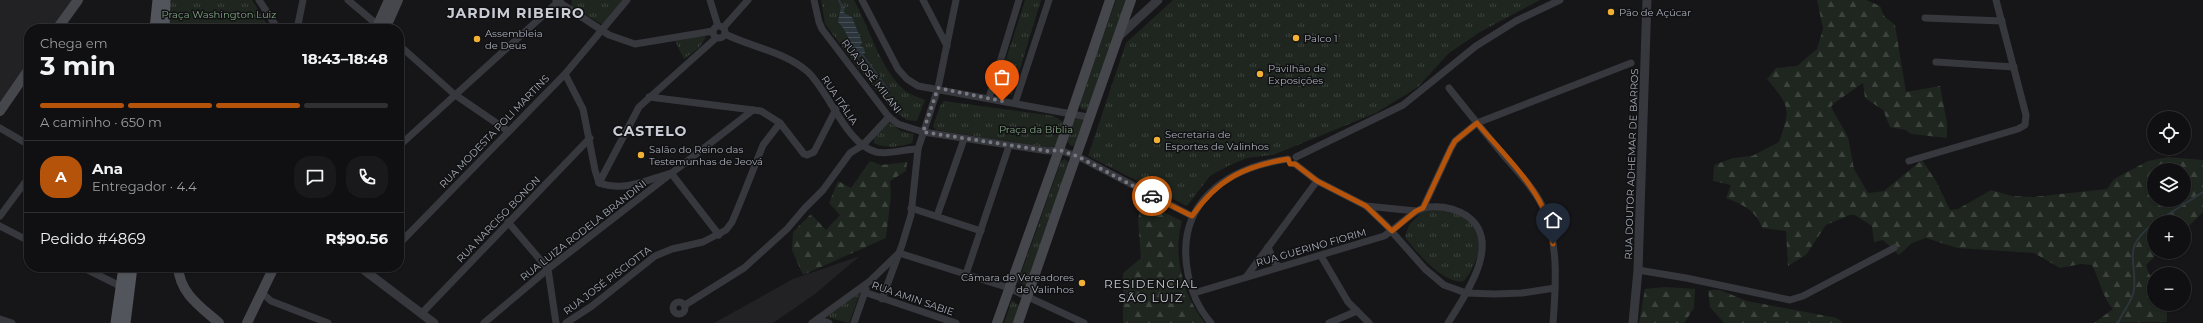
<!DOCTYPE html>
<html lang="pt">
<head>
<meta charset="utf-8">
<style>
  body { margin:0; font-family:Montserrat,sans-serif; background:#19191b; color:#f1f3f6; height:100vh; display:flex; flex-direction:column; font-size:15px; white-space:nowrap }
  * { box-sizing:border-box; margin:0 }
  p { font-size:13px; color:#9c9d9f }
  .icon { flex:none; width:22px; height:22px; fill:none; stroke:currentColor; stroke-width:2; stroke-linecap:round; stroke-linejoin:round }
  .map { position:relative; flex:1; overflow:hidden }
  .details { position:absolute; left:24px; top:24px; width:380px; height:248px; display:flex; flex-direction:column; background:#101012; border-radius:16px; box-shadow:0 1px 3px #0004,0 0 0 1px #303032 }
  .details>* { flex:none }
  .fabs { position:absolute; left:2147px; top:111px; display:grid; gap:8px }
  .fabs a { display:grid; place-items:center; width:44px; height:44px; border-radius:50%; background:#101012; box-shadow:0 1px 3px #0004,0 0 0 1px #303032; font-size:20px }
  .pin { position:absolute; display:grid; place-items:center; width:34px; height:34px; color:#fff; margin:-41px -17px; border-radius:50% 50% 50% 0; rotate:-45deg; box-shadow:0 0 4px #0007 }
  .pin .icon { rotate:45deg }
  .courier { position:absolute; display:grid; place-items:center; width:40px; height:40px; margin:-20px; border:3px solid #b45309; border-radius:50%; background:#fff; color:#222; box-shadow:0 1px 5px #0007 }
  .head em { font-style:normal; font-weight:700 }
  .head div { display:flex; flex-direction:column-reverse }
  .head { display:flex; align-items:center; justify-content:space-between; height:68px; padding:0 16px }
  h1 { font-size:26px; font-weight:700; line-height:30px }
  .bar { display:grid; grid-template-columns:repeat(4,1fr); gap:6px 4px; align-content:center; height:48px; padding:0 16px }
  .bar i { height:5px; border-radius:3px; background:#303032 }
  .bar .active { background:#b45309 }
  .bar p { grid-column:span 4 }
  .line { display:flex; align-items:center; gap:10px; padding:0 16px; border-top:1px solid #303032 }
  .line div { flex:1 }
  .round { display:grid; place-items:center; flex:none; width:42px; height:42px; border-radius:16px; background:#19191b }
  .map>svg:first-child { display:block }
  .built { fill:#222225 }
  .grass { fill:url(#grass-tufts) }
  .forest { fill:url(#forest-firs); fill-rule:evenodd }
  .pitch { fill:#1e261f }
  .water { fill:url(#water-rules) }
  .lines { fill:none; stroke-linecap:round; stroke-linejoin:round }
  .stream { stroke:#2c353c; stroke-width:2 }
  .minor { stroke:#37383d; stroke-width:7 }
  .tertiary { stroke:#37383d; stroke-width:9 }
  .secondary { stroke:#45474d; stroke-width:10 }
  .primary { stroke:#53555c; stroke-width:11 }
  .done { stroke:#757880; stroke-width:4; stroke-dasharray:0 7.2 }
  .route { stroke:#b45309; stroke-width:5 }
  .poi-dot { fill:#f2b134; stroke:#111113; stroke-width:1.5 }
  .labels { text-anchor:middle; stroke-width:3; stroke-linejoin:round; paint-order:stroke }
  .poi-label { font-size:10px; fill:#a8adb8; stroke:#111113; text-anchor:start }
  .park-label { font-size:10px; fill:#7fa381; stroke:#111113 }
  .street-label { font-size:10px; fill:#a8adb8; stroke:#111113 }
  .quarter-label { font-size:12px; letter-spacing:1px; fill:#c9ccd4; stroke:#111113 }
  .district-label { font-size:14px; font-weight:bold; letter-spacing:1px; fill:#c9ccd4; stroke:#111113 }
</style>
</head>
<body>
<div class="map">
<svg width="2203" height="323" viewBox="0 0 2203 323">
  <defs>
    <pattern id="grass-tufts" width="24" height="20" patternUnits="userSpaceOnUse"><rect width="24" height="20" fill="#1e261f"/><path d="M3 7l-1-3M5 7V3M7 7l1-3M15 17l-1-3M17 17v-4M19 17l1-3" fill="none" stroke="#3c433d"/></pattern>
    <pattern id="forest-firs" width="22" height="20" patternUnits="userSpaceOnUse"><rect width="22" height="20" fill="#1e261f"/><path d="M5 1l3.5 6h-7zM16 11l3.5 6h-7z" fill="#3c433d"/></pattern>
    <pattern id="water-rules" width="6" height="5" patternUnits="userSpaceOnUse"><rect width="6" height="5" fill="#2c353c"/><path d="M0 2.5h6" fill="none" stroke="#485056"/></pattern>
  </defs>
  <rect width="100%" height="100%" fill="#161618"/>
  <g class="built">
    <polygon points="0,0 73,0 53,29 29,29 29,62 0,103"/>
    <polygon points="860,256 815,294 773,323 714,323 793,279"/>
  </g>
  <g class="grass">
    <polygon points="169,0 252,0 270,29 168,29"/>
    <polygon points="572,0 624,0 603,25 571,6"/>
    <path d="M821,0H854C870,29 879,66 903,89C908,94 918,97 925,100L917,121L907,120L894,111L858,68L825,24Z"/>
    <polygon points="1025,0 1041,0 1012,95 996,91"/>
    <polygon points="1116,0 1127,0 1087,110 1081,109 1079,104"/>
    <polygon points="1173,0 1540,0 1480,32 1449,53 1418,87 1376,113 1273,155 1247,158 1228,166 1210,176 1187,206 1088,156 1126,43"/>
    <polygon points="701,36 706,37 699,48 684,59 675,41"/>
    <polygon points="944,101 1054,116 1063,122 1058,144 1051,148 936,130 933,126 940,106"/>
    <polygon points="1079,118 1083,118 1084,122 1074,146 1071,146 1067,141 1074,120"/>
    <path d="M889,122L901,131L914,134L912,143C899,147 886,149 874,143V137Z"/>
    <polygon points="1065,159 1070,164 1026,286 1018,282 1061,161"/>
    <path d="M1426,208C1433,209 1442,208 1448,210C1487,223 1486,252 1464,281C1445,286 1415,251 1405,237L1409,225Z"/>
    <polygon points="862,288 849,323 826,317"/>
    <polygon points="1012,300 1020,306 1014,323 1004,323"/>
  </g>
  <g class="forest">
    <path d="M1817,0H1866L1880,6L1884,16L1895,25L1906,92L1940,86L1947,123V138L1911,134L1906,130L1890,127L1883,110L1865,98L1863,83L1833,104L1831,107L1848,137L1854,169L1868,193L1884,191L1922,160L1936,181L1950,210L1958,209L1991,190L2012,196L2033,197L2107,189L2114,179L2148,161L2168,157L2203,160V212L2184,231V222H2154V252H2159L2146,265L2149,274L2154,278V304H2167V322L2094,323L2113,309C2103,299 2099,278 2092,265L2081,264L2060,268L2034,253L1957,248L1926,238L1912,243L1899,255L1883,240L1874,242L1872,226L1855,215H1850L1826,225L1806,255L1788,266L1786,231L1762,228C1756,210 1743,205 1726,198L1731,185L1713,181L1714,165L1733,158L1752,156L1779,142C1791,108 1790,107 1767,79L1776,68L1797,66L1817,49L1823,29ZM2154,170H2184V200H2154Z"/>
    <polygon points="870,161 881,165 907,162 906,171 890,181 891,195 886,238 803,275 792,250 793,232 811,214 826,230 840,215 829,203 838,181 851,188"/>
    <path d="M1144,198L1153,207L1182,221C1172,256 1183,295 1205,323H1123V273L1141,258L1138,219Z"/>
    <polygon points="1665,287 1695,289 1694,308 1684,323 1639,323 1645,289"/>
    <polygon points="1708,290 1720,290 1747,301 1837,318 1843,323 1724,323 1710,307"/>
  </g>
  <polygon class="pitch" points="1123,117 1144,123 1140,136 1119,130"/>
  <path class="water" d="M845,5L844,13L852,17L862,42L860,46L864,48L865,53L859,57C848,46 850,33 838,22L841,7Z"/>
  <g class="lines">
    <g class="stream">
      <polyline points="839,0 843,9"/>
      <polyline points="861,53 889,91"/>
      <polyline points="2156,222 2203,192"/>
      <path d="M2118,323C2122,313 2133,300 2134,290C2137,257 2121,249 2154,223"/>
    </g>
    <g class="minor">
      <polyline points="259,0 278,29"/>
      <polyline points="348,0 380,27"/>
      <polyline points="556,0 609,35 635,44 713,31"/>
      <polyline points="710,0 718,26"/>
      <polyline points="814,0 819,22 822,29 889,117 898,124 923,132 1048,151 1059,150 1077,156 1192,216"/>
      <polyline points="862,0 898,69 907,79 918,86 1088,117"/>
      <polyline points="923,0 947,46"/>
      <polyline points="1925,18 2002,21"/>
      <circle cx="719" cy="32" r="6"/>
      <polyline points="723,28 748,0"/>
      <polyline points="297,29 303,0"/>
      <path d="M725,34C751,47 786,52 808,72C830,93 846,144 876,152C890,155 904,149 918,149"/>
      <polyline points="399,45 454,94 508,131"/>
      <polyline points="1936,62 2014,67"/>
      <path d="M565,74L583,109L595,170L599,183C625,192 647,180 671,173L719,235"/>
      <path d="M1449,88C1467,111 1486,134 1505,157C1518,172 1533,187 1542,205C1559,240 1556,285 1553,323"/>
      <polyline points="649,97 761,111 780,123 804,154 807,155 814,152 836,109"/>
      <polyline points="989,98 1019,0"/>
      <polyline points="1015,103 1049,0"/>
      <polyline points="0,128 29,145"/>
      <polyline points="399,146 560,0"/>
      <polyline points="1296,157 1403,105 1476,46 1516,21 1560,0"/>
      <polyline points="1909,161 2018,129 2025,125 2026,115 1996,0"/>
      <polyline points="1295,164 1317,181 1366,206 1386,225 1425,269 1444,285 1466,293 1495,294 1522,293 1555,288"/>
      <polyline points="599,183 639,107 716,38"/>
      <polyline points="1366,206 1416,211"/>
      <polyline points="911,208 981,231"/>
      <path d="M1423,208C1439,205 1453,207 1467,216C1504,242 1464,297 1448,323"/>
      <polyline points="0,216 29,177"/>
      <polyline points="937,216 964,139"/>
      <polyline points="508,222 548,269 556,323"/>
      <polyline points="0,226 29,241"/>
      <polyline points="399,244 565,74 627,0"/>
      <polyline points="1268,247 1274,262 1280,267"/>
      <polyline points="1321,256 1348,302 1369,323"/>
      <polyline points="82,267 124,288"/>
      <polyline points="1638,270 1686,278 1790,300 1803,296 1894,248"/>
      <polyline points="966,274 1009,146"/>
      <polyline points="369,275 377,267"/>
      <polyline points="1246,277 1317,181"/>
      <polyline points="261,292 271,301 328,323"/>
      <polyline points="864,292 956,323"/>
      <path d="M1194,293L1384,236C1397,228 1410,213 1423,208L1451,148L1455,141L1477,123L1631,63"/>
      <polyline points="882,299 902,245 911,215 918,149 938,88 956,0"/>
      <circle cx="679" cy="308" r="6"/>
      <polyline points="685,305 744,268 787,229 805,208 823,190 850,153 863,145 889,117"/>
      <polyline points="422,313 590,138"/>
      <polyline points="0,319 12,323"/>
      <polyline points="818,319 829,323"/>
      <polyline points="484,323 548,269 753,110"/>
      <polyline points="566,323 592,306 655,256 672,249 703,242 726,230 732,222 740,203 763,145 780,123"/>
      <polyline points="812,323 870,281 899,253 1009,288 1084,323"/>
      <polyline points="854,323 866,289"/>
      <path d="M1211,323C1199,309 1191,291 1188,274C1174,203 1226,168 1288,159"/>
      <polyline points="1329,323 1357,311"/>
    </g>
    <g class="tertiary">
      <polyline points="1118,37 1158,0"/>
      <polyline points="360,267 434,323"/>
      <polyline points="1633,323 1638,270 1647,0"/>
    </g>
    <g class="secondary">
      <polyline points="57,29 78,0"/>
      <polyline points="376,29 389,0"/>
      <polyline points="385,29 398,0"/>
      <polyline points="0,111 29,69"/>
      <path d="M178,267C180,294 201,307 219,323"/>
      <polyline points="247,323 274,267"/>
      <polyline points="997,323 1059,150 1110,0"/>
      <path d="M1018,323C1055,215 1093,108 1131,0"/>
    </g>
    <g class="primary">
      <polyline points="155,29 158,0"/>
      <polyline points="164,29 165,0"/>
      <polyline points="116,323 124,267"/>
      <polyline points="125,323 132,267"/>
    </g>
  </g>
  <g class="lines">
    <polyline class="done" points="1002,101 938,88 923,132 1048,151 1059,150 1077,156 1152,196"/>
    <path class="route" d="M1152,196L1192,216C1218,179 1244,166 1288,159L1290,164H1295L1317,181L1366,206L1392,231L1416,211L1423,208L1451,148L1455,141L1477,123C1498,148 1528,177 1542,206C1548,218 1551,231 1553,244"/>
  </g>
  <g class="poi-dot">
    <circle cx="1611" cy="12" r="4"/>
    <circle cx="1296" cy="38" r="4"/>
    <circle cx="477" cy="39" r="4"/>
    <circle cx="1260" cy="74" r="4"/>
    <circle cx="1157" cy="140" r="4"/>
    <circle cx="641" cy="155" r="4"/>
    <circle cx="1082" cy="283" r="4"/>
  </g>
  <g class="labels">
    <g class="poi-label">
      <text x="1619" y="16">Pão de Açúcar</text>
      <text x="485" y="37">Assembleia<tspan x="485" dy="12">de Deus</tspan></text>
      <text x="1304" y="42">Palco 1</text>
      <text x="1268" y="72">Pavilhão de<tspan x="1268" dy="12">Exposições</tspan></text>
      <text x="1165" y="138">Secretaria de<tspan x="1165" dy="12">Esportes de Valinhos</tspan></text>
      <text x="649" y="153">Salão do Reino das<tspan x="649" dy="12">Testemunhas de Jeová</tspan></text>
      <text x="1074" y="281" text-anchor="end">Câmara de Vereadores<tspan x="1074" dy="12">de Valinhos</tspan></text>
    </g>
    <g class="park-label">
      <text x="219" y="18">Praça Washington Luiz</text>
      <text x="1036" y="133">Praça da Bíblia</text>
    </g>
    <g class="street-label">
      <text transform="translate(872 76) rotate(52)" y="4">RUA JOSÉ MILANI</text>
      <text transform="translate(840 100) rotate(56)" y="4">RUA ITÁLIA</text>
      <text transform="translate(494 131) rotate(-46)" y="4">RUA MODESTA POLI MARTINS</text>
      <text transform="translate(1631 164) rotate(-88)" y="4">RUA DOUTOR ADHEMAR DE BARROS</text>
      <text transform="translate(498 219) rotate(-46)" y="4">RUA NARCISO BONON</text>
      <text transform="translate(583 230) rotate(-38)" y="4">RUA LUIZA RODELA BRANDINI</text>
      <text transform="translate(1311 247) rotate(-16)" y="4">RUA GUERINO FIORIM</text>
      <text transform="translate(607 280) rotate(-37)" y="4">RUA JOSÉ PISCIOTTA</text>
      <text transform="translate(913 298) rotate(19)" y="4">RUA AMIN SABIE</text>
    </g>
    <g class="quarter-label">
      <text x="1151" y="288">RESIDENCIAL<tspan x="1151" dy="14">SÃO LUIZ</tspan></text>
    </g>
    <g class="district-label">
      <text x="516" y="18">JARDIM RIBEIRO</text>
      <text x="650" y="136">CASTELO</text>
    </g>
  </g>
</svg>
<div class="fabs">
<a><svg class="icon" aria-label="locate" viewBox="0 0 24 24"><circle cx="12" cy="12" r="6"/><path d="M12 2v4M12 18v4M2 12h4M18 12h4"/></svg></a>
<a><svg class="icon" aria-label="layers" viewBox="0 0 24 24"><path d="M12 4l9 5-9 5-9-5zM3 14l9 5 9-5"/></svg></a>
<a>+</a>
<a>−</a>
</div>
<div class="pin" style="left:1002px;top:101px;background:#ea580c"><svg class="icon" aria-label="bag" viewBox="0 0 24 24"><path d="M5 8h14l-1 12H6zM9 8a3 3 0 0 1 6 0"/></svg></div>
<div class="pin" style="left:1553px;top:244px;background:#1f2937"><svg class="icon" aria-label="home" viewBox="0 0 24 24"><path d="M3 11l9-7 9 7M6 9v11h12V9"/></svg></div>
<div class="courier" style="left:1152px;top:196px"><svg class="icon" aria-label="car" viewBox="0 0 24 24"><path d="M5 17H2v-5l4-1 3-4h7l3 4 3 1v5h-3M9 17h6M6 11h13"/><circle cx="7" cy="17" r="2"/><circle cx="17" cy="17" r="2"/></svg></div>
<section class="details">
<div class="head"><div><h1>3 min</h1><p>Chega em</p></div><em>18:43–18:48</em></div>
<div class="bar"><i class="active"></i><i class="active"></i><i class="active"></i><i></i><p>A caminho · 650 m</p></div>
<div class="line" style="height:72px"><b class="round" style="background:#b45309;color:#fff">A</b><div><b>Ana</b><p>Entregador · 4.4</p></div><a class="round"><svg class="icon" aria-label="chat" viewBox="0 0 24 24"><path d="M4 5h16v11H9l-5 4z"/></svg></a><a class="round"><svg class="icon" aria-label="phone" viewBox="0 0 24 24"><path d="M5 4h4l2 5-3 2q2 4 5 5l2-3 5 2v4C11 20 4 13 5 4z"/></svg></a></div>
<div class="line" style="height:52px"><div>Pedido #4869</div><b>R$90.56</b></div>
</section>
</div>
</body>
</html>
